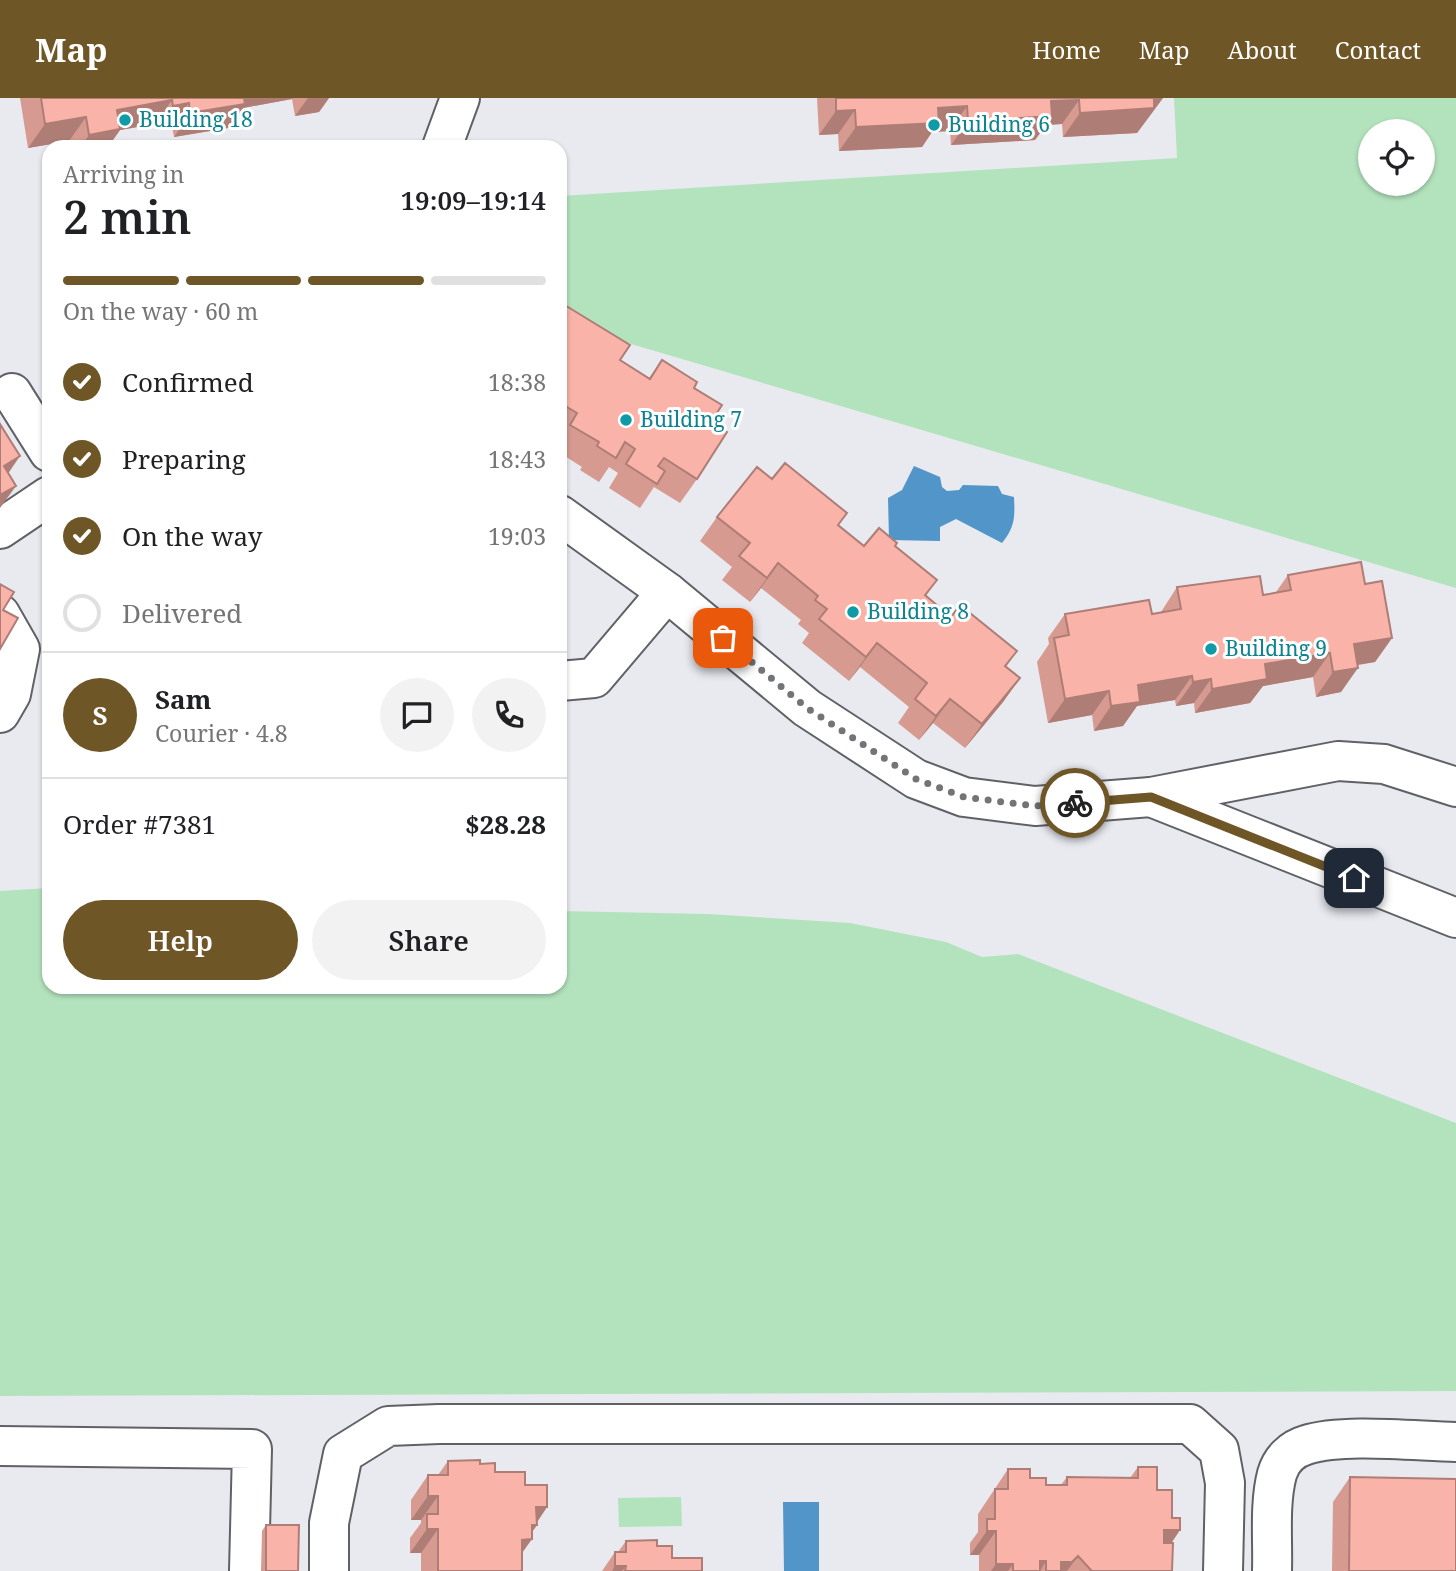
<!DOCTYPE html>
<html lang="en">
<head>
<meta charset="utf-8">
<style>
  body { margin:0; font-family:"Noto Serif",serif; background:#f2f2f2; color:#202124; height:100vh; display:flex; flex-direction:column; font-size:26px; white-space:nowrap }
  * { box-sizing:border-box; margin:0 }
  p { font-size:23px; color:#757577 }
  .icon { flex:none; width:38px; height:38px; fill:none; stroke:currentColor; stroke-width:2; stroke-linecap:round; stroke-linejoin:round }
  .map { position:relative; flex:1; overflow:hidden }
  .details { position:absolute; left:42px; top:42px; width:525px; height:854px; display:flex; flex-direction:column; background:#fff; border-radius:21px; box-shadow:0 2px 5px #0004 }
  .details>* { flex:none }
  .buttons { position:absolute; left:1358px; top:21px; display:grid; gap:14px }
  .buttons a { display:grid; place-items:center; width:77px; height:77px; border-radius:50%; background:#fff; box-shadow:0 2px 5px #0004; font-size:35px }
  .pin { position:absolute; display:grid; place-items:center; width:60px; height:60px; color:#fff; margin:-30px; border-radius:14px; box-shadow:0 4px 10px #0006 }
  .courier { position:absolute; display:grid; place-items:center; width:70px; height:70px; margin:-35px; border:5px solid #6f5627; border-radius:50%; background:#fff; color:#222; box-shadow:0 2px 9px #0007 }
  .overview em { font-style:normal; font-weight:600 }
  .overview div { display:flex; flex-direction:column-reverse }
  .overview { display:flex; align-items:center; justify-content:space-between; height:119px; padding:0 21px }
  h1 { font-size:46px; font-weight:600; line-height:52px }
  .bar { display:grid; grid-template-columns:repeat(4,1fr); gap:10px 7px; align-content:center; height:84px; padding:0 21px }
  .bar i { height:9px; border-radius:5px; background:#e0e0e0 }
  .bar .current { background:#6f5627 }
  .bar p { grid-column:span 4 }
  .line { display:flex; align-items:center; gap:18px; padding:0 21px; border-top:2px solid #e0e0e0 }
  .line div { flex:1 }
  .round { display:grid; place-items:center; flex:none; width:74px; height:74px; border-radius:37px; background:#f2f2f2 }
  ol { padding:0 21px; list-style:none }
  li { display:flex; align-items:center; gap:21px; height:77px }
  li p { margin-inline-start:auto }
  li .icon { padding:7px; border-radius:50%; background:#6f5627; color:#fff; stroke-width:4 }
  li:last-child { color:#757577 }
  li i { width:38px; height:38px; border:4px solid #e0e0e0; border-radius:50% }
  .action { display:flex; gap:14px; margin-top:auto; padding:14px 21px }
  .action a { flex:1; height:80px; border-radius:42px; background:#6f5627; color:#fff; font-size:28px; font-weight:600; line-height:80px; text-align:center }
  .action a+a { background:#f2f2f2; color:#202124 }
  header { display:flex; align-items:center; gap:42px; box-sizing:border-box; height:98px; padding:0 35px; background:#6f5627; color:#fff }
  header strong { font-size:33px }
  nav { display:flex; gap:38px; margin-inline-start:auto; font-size:24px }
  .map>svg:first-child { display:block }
  .green { fill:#b3e3bd; fill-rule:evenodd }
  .water { fill:#5195c9 }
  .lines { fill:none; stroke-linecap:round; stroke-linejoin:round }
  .minor-casing { stroke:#606166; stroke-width:42 }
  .minor { stroke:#fff; stroke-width:38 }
  .wall { fill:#d69a91 }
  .shaded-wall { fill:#ae7d76 }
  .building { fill:#f9b3a9; stroke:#ae7d76; stroke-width:2 }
  .done { stroke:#737478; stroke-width:7; stroke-dasharray:0 12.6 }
  .route { stroke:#6f5627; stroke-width:9 }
  .culture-dot { fill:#0f9aa8; stroke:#fff; stroke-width:2.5 }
  .labels { text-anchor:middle; stroke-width:6; stroke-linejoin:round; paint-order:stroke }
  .culture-label { font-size:21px; fill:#0d838f; stroke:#fff; text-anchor:start }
</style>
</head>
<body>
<header>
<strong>Map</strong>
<nav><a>Home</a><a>Map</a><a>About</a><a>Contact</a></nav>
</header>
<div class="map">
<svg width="1456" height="1473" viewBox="0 0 1456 1473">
  <rect width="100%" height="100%" fill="#e8eaf0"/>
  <g class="green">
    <path d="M1174,0H1456V490L621,243L560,222V98L1177,60ZM1370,33H1423V86H1370Z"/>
    <polygon points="49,790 49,889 560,889 560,813 708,816 850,825 946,844 982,859 1018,856 1456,1025 1456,1293 0,1298 0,793"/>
    <polygon points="681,1399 682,1428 619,1429 618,1400"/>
  </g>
  <g class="water">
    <path d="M914,368L940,379L942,389L947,393L959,392L963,387L998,388L1002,396L1014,399C1015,419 1015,429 1002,445L956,421L940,429V443L889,442L888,400L902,392Z"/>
    <polygon points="783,1404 819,1404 819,1473 784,1473"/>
  </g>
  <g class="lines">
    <g class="minor-casing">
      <g id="minor">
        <polyline points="442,49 460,0"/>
        <polyline points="12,295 49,354"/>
        <polyline points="560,417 667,494 807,610 916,681 964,699 1035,708 1151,699 1338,663 1384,666 1456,689"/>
        <polyline points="0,431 49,398"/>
        <polyline points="0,516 20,551 11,596 0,615"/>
        <polyline points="560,583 594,580 667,494"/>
        <polyline points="1151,699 1456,820"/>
        <polyline points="0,1348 252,1351 249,1473"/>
        <polyline points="329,1473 329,1425 343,1356 388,1328 439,1326 1190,1326 1219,1352 1225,1385 1223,1473"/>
        <path d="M1272,1473C1273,1442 1269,1406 1277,1376C1281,1362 1292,1351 1306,1347C1343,1335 1414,1343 1456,1344"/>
      </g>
    </g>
    <use href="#minor" class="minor"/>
  </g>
  <g class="wall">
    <polygon points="20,0 329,0 319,14 295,18 292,1 243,10 228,30 174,39 172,29 156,32 155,26 120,32 108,49 70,49 69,43 28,50"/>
    <polygon points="817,0 1163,0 1137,35 1063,39 1062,26 1046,27 1035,42 951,47 950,33 932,34 922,49 839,53 838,36 819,37"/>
    <polygon points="560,210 620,262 649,280 662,262 694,290 711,324 697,381 680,405 654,389 640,410 609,390 618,375 609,369 599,384 580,372 582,369 560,355"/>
    <polygon points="772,381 838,427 864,448 895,448 937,482 926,498 951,519 1017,553 1006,569 1020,580 1003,604 965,650 933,625 919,642 898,625 909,609 860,569 849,583 802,545 809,535 798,526 801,522 761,490 750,504 722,482 732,469 700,443 717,419"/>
    <polygon points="1288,477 1365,486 1392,540 1375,564 1358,567 1341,594 1316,599 1313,579 1263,588 1250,605 1195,615 1194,605 1176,608 1175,602 1137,608 1123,628 1094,633 1092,617 1048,625 1037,564 1049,546 1048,540 1065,516 1152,516 1161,514 1177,489 1263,497 1276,494"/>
    <polygon points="448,1363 480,1366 495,1374 525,1387 547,1409 537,1424 537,1427 532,1434 522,1454 522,1473 421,1473 421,1455 410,1455 410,1440 421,1425 421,1422 411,1422 411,1402 428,1377 438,1377"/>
    <polygon points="1138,1369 1157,1392 1172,1420 1180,1432 1171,1445 1172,1473 979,1473 979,1457 970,1457 970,1445 978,1434 978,1416 1008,1371 1046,1387 1061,1387 1067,1379 1130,1380"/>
    <polygon points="1350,1379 1456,1473 1332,1473 1333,1404"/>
    <polygon points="266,1427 298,1473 261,1473 262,1433"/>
    <polygon points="626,1443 657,1448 672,1460 702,1473 602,1473 615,1454 618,1454"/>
  </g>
  <g class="shaded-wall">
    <polygon points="234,0 293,0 292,1 243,10 228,30 174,39 190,15"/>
    <polygon points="308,0 329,0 319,14 295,18"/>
    <polygon points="1147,0 1163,0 1137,35 1063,39 1080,15"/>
    <polygon points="172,2 155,26 120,32 108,49 80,49 89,37 117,12"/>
    <polygon points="1079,2 1062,26 1046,27 1035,42 951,47 968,23 1051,3"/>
    <polygon points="189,5 172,29 156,32 173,8"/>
    <polygon points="967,8 950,33 932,34 922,49 839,53 856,29 938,10"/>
    <polygon points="855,12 838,36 819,37 836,13"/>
    <polygon points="86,19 69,43 28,50 45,26"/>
    <polygon points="20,358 3,383 4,368"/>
    <polygon points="16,388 0,410 0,397"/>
    <polygon points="778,465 761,490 750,504 767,480"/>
    <polygon points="1392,540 1375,564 1337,570 1354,546"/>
    <polygon points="877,545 860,569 849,583 866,559"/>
    <polygon points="1330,555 1313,579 1263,588 1250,605 1195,615 1212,591 1265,566"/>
    <polygon points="1358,570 1341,594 1316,599 1333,574"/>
    <polygon points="1192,578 1175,602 1137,608 1123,628 1094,633 1111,608 1138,587"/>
    <polygon points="1020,580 1003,604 965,650 982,626"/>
    <polygon points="1211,581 1194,605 1176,608 1193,584"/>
    <polygon points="1109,593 1092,617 1048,625 1065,601"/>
    <polygon points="950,601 933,625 919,642 936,618"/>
    <polygon points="428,1398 438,1398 421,1422 411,1422"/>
    <polygon points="536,1409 547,1409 535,1427 537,1427 527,1441 532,1441 515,1465 506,1466"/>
    <polygon points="427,1431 438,1431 421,1455 410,1455"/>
    <polygon points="1164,1432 1180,1432 1164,1456"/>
    <polygon points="987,1433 996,1433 979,1457 970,1457"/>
    <polygon points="1078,1458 1067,1473 1055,1473 1061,1464"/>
    <polygon points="1040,1463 1046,1463 1040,1473"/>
    <polygon points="996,1466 1013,1466 1008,1473 991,1473"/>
    <polygon points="615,1468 626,1468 622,1473 612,1473"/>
  </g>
  <g class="building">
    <polygon points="41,0 244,0 245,6 190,15 189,5 173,8 172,2 117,12 120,31 89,37 86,19 45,26"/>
    <polygon points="836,0 1154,0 1154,10 1080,15 1079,2 1051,3 1052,18 968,23 967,8 938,10 939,25 856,29 855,12 836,13"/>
    <polygon points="563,206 630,247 620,262 650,281 662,262 697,284 694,290 722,307 711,324 727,334 697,381 664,360 658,368 665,373 657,386 626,366 635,351 625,344 616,360 597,348 599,344 570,327 577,315 567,309 560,320 560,211"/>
    <polygon points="0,326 20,358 4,368 16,388 0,397"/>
    <polygon points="785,365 847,415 838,427 864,448 879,430 897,445 895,448 937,482 925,497 951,519 960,507 1017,553 1005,568 1020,580 982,626 950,601 936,618 915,601 927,585 877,545 866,559 819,521 827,511 815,502 818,498 778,465 767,480 739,458 750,445 717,419 757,369 772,381"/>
    <polygon points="1361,464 1365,486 1382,483 1392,540 1354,546 1358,570 1333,574 1330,555 1265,566 1267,581 1212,591 1211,581 1193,584 1192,578 1138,587 1140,604 1111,608 1109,593 1065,601 1054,540 1069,537 1065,516 1149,502 1152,516 1181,511 1177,489 1260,478 1263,497 1291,492 1288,477"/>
    <polygon points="0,486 14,494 3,512 18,520 0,551"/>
    <polygon points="480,1362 480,1366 495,1365 495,1374 525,1374 525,1387 547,1387 547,1409 536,1409 537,1427 532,1427 532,1441 522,1442 522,1473 438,1473 438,1431 427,1431 427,1416 438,1416 438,1398 428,1398 428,1377 448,1377 448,1363"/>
    <polygon points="1138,1369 1157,1369 1157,1392 1172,1392 1172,1420 1180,1420 1180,1432 1164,1432 1164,1445 1173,1445 1172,1473 1090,1473 1091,1472 1078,1458 1072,1464 1061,1464 1061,1473 1046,1473 1046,1463 1040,1463 1040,1473 1013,1473 1013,1466 996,1466 996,1433 987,1433 987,1421 995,1421 995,1391 1008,1391 1008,1371 1030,1371 1030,1380 1046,1380 1046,1387 1067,1387 1067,1379 1138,1380"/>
    <polygon points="1350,1379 1456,1381 1456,1473 1349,1473"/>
    <polygon points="266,1427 299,1427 298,1473 266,1473"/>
    <polygon points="657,1442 657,1448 672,1448 672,1460 702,1460 702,1473 625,1473 626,1468 615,1468 615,1454 626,1454 626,1443"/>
  </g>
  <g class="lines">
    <polyline class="done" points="723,540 807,610 916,681 964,699 1035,708 1075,705"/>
    <polyline class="route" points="1075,705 1151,699 1354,780"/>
  </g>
  <g class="culture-dot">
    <circle cx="125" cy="22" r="7"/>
    <circle cx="934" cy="27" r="7"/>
    <circle cx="626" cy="322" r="7"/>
    <circle cx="853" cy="514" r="7"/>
    <circle cx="1211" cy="551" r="7"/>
  </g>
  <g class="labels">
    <g class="culture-label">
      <text x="139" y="29">Building 18</text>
      <text x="948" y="34">Building 6</text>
      <text x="640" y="329">Building 7</text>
      <text x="867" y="521">Building 8</text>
      <text x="1225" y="558">Building 9</text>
    </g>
  </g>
</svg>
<div class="buttons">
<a><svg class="icon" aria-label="locate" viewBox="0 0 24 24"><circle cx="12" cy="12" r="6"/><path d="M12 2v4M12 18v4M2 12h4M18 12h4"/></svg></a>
</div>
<div class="pin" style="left:723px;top:540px;background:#ea580c"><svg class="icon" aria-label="bag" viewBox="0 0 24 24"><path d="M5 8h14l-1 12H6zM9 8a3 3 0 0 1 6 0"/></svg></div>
<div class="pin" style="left:1354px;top:780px;background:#1f2937"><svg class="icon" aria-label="home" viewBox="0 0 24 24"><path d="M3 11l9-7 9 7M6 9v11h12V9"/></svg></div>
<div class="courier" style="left:1075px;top:705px"><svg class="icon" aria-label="bike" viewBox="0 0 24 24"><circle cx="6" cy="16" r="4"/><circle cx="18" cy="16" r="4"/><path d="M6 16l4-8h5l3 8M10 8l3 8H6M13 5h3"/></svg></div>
<section class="details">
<div class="overview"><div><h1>2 min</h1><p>Arriving in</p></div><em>19:09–19:14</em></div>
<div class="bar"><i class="current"></i><i class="current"></i><i class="current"></i><i></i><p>On the way · 60 m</p></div>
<ol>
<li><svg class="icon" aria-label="check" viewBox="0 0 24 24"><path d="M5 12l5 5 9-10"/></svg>Confirmed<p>18:38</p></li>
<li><svg class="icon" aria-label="check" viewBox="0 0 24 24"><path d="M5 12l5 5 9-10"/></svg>Preparing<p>18:43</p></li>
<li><svg class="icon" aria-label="check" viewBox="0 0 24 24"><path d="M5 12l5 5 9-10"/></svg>On the way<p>19:03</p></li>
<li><i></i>Delivered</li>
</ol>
<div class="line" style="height:126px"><b class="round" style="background:#6f5627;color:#fff">S</b><div><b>Sam</b><p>Courier · 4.8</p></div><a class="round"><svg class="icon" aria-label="chat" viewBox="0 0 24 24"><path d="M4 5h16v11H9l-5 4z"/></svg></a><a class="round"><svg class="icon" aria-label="phone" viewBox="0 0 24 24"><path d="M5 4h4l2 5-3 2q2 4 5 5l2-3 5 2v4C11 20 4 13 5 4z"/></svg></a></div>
<div class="line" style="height:91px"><div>Order #7381</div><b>$28.28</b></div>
<div class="action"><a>Help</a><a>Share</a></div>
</section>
</div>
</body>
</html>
